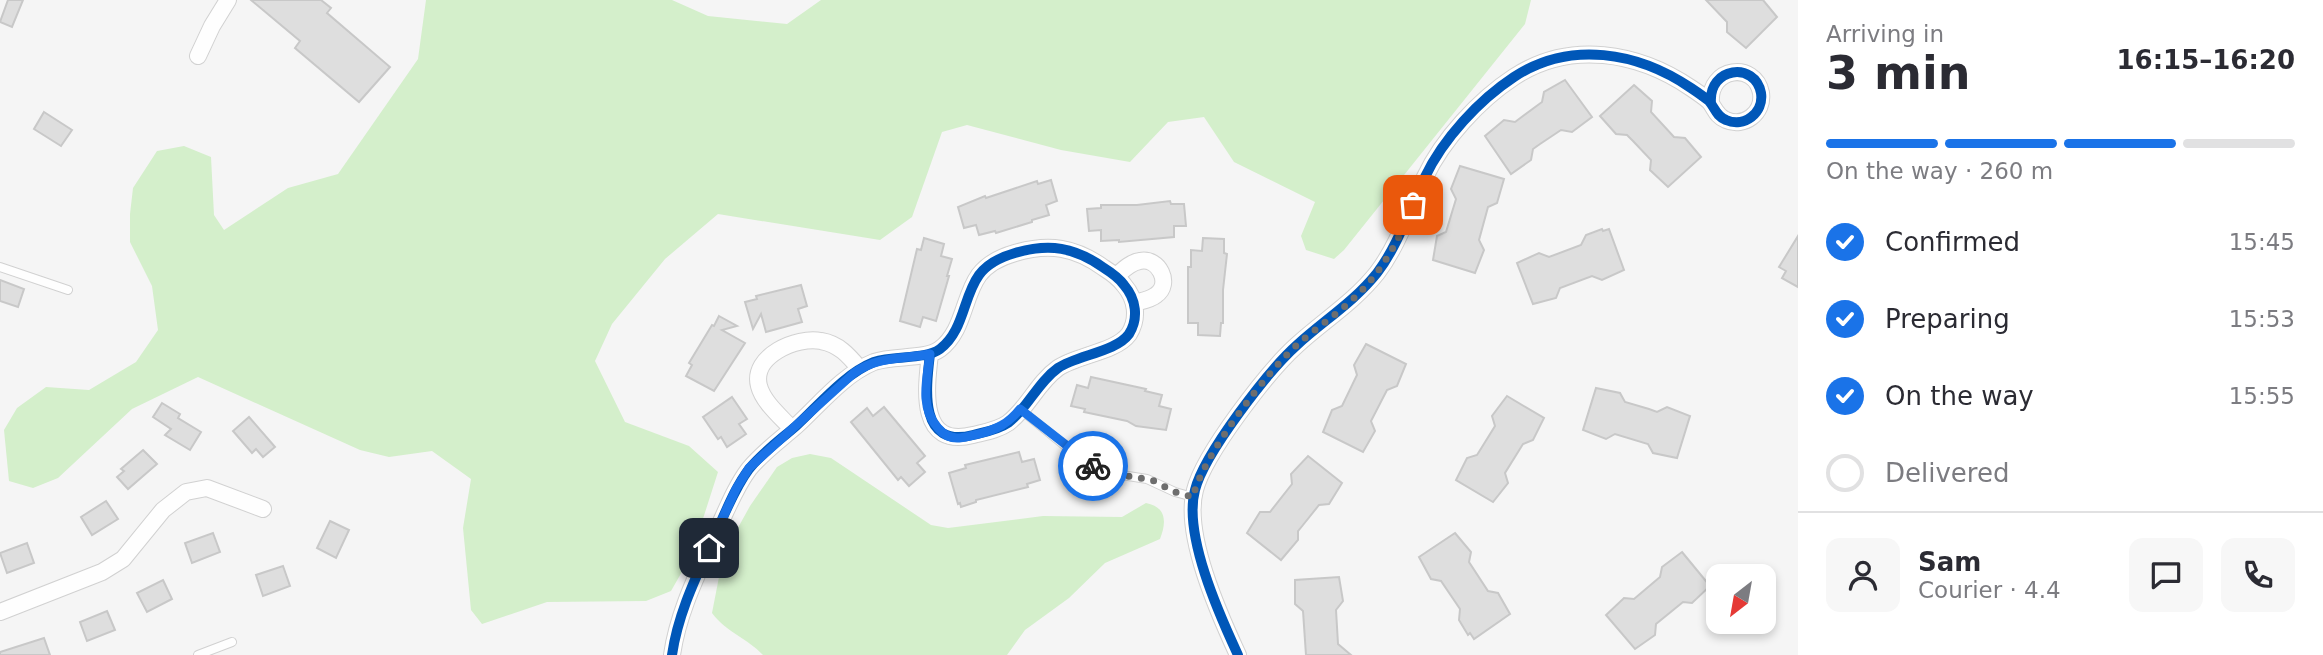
<!DOCTYPE html>
<html lang="en">
<head>
<meta charset="utf-8">
<style>
  body { margin:0; font-family:"DejaVu Sans",sans-serif; background:#f7f7f7; color:#2b2b33; height:100vh; display:flex; flex-direction:column; font-size:26px; white-space:nowrap }
  * { box-sizing:border-box; margin:0 }
  p { font-size:23px; color:#7c7c81 }
  .icon { flex:none; width:38px; height:38px; fill:none; stroke:currentColor; stroke-width:2; stroke-linecap:round; stroke-linejoin:round }
  .map { position:relative; flex:1; overflow:hidden }
  .details { display:flex; flex-direction:column; background:#fff; width:525px }
  .details>* { flex:none }
  .needle { width:46px; rotate:211deg }
  .buttons { position:absolute; left:1706px; top:564px; display:grid; gap:14px }
  .buttons a { display:grid; place-items:center; width:70px; height:70px; border-radius:14px; background:#fff; box-shadow:0 4px 10px #0003; font-size:35px }
  .pin { position:absolute; display:grid; place-items:center; width:60px; height:60px; color:#fff; margin:-30px; border-radius:14px; box-shadow:0 4px 10px #0006 }
  .courier { position:absolute; display:grid; place-items:center; width:70px; height:70px; margin:-35px; border:5px solid #1a73e8; border-radius:50%; background:#fff; color:#222; box-shadow:0 2px 9px #0007 }
  .head em { font-style:normal; font-weight:700 }
  .head div { display:flex; flex-direction:column-reverse }
  .head { display:flex; align-items:center; justify-content:space-between; height:119px; padding:0 28px }
  h1 { font-size:46px; font-weight:700; line-height:52px }
  .bar { display:grid; grid-template-columns:repeat(4,1fr); gap:10px 7px; align-content:center; height:84px; padding:0 28px }
  .bar i { height:9px; border-radius:5px; background:#e1e1e2 }
  .bar .selected { background:#1a73e8 }
  .bar p { grid-column:span 4 }
  .line { display:flex; align-items:center; gap:18px; padding:0 28px; border-top:2px solid #e1e1e2 }
  .line div { flex:1 }
  .round { display:grid; place-items:center; flex:none; width:74px; height:74px; border-radius:14px; background:#f7f7f7 }
  ol { padding:0 28px; list-style:none }
  li { display:flex; align-items:center; gap:21px; height:77px }
  li p { margin-inline-start:auto }
  li .icon { padding:7px; border-radius:50%; background:#1a73e8; color:#fff; stroke-width:4 }
  li:last-child { color:#7c7c81 }
  li i { width:38px; height:38px; border:4px solid #e1e1e2; border-radius:50% }
  main { display:flex; flex:1; min-height:0 }
  .map>svg:first-child { display:block }
  .green { fill:#d4efcb }
  .building { fill:#dedede; stroke:#c8c8c8; stroke-width:2 }
  .lines { fill:none; stroke-linecap:round; stroke-linejoin:round }
  .lane-casing { stroke:#d1d1d1; stroke-width:10 }
  .street-casing { stroke:#d1d1d1; stroke-width:18 }
  .lane { stroke:#fefefe; stroke-width:8 }
  .street { stroke:#fefefe; stroke-width:16 }
  .cycleway-casing { stroke:#fff; stroke-width:15 }
  .cycleway { stroke:#0057b8; stroke-width:10 }
  .done { stroke:#6e6e6e; stroke-width:7; stroke-dasharray:0 12.6 }
  .route { stroke:#1a73e8; stroke-width:9 }
</style>
</head>
<body>
<main>
<div class="map">
<svg width="1798" height="655" viewBox="0 0 1798 655">
  <rect width="100%" height="100%" fill="#f5f5f5"/>
  <g class="green">
    <polygon points="426,0 672,0 708,16 787,24 821,0 1531,0 1525,24 1344,250 1334,259 1306,250 1301,236 1315,202 1234,162 1204,117 1168,122 1130,162 1061,150 967,125 942,132 912,217 880,240 718,214 665,259 612,324 595,361 625,422 689,446 718,472 691,556 671,591 646,601 547,602 482,624 471,610 463,528 471,479 432,451 389,457 360,450 198,377 132,409 58,478 33,488 9,481 4,430 17,408 46,387 89,390 136,362 158,330 152,286 130,242 130,214 133,188 157,151 184,146 211,157 214,215 224,230 288,188 338,174 418,59"/>
    <path d="M810,454L831,458L931,525L948,528L1043,516L1122,517L1146,503C1166,507 1167,521 1160,539L1105,563L1069,598L1025,630L1007,655H763C747,638 726,632 712,613L719,577L734,535L750,506L777,467L792,458Z"/>
  </g>
  <g class="building">
    <polygon points="8,0 23,0 12,27 0,22"/>
    <polygon points="251,0 321,0 331,8 327,13 390,67 359,102 295,48 300,41"/>
    <polygon points="1706,0 1763,0 1777,17 1746,48 1727,32 1727,22"/>
    <polygon points="1565,80 1592,117 1572,132 1561,130 1540,144 1533,149 1531,160 1511,174 1485,136 1504,120 1515,122 1542,102 1544,92"/>
    <polygon points="1634,85 1652,101 1651,112 1674,137 1685,138 1701,157 1668,187 1650,170 1651,160 1633,141 1627,135 1616,134 1600,116"/>
    <polygon points="44,112 72,130 61,146 34,129"/>
    <polygon points="1460,166 1504,179 1497,203 1488,207 1479,240 1484,250 1475,273 1433,260 1437,236 1446,232 1456,199 1451,189"/>
    <polygon points="1051,180 1057,201 1046,205 1049,215 1032,220 1032,222 996,233 995,231 979,235 976,225 964,228 958,207 985,196 986,198 1037,181 1038,184"/>
    <polygon points="1170,201 1171,204 1184,204 1186,226 1174,226 1174,237 1119,242 1119,240 1101,241 1101,230 1089,231 1087,209 1101,208 1101,205 1137,205"/>
    <polygon points="1602,229 1603,231 1609,229 1624,270 1602,280 1592,276 1560,288 1556,298 1533,304 1517,263 1539,253 1549,257 1581,245 1586,235"/>
    <polygon points="1798,236 1798,287 1782,278 1786,271 1779,267"/>
    <polygon points="924,238 944,244 941,256 952,259 947,276 949,276 936,321 923,317 920,327 900,321 917,249 921,250"/>
    <polygon points="1203,238 1224,239 1224,253 1227,254 1223,290 1223,323 1221,323 1220,336 1198,335 1198,323 1188,323 1188,267 1191,267 1191,250 1202,251"/>
    <polygon points="0,280 24,289 18,307 0,301"/>
    <polygon points="801,285 807,306 798,309 802,322 766,332 761,314 753,329 745,302 757,299 756,296"/>
    <polygon points="719,316 737,326 722,330 745,343 714,391 686,376 692,365 689,363 712,325 714,326"/>
    <polygon points="1366,344 1406,364 1397,386 1387,390 1371,421 1375,431 1363,452 1323,432 1332,410 1342,406 1357,375 1354,365"/>
    <polygon points="1091,377 1146,389 1145,391 1162,395 1159,406 1171,409 1166,430 1136,426 1127,421 1084,412 1085,409 1071,406 1077,385 1088,388"/>
    <polygon points="1596,388 1620,393 1625,402 1649,409 1657,412 1667,407 1690,416 1677,458 1653,453 1648,444 1615,434 1606,439 1583,430"/>
    <polygon points="1507,396 1544,418 1533,440 1523,444 1505,473 1508,483 1493,502 1456,480 1467,458 1477,455 1482,447 1495,426 1492,416"/>
    <polygon points="732,397 747,419 739,424 746,434 727,447 721,437 718,439 703,417"/>
    <polygon points="162,403 180,414 178,418 201,432 190,450 165,435 171,429 153,417"/>
    <polygon points="884,407 925,456 917,463 925,472 909,486 901,477 898,480 851,422 867,408 873,416"/>
    <polygon points="249,417 275,447 263,457 256,449 252,453 233,431"/>
    <polygon points="143,450 157,464 128,489 117,477 124,471 121,469"/>
    <polygon points="1019,452 1022,462 1034,459 1040,480 1027,484 1028,487 976,500 976,502 961,507 960,503 958,504 949,473 966,468 965,465"/>
    <polygon points="1308,456 1342,483 1329,504 1319,505 1303,525 1298,531 1298,540 1281,560 1247,533 1260,512 1270,512 1292,484 1291,474"/>
    <polygon points="106,501 118,519 92,535 81,517"/>
    <polygon points="330,521 349,530 336,558 317,548"/>
    <polygon points="213,533 220,552 192,563 185,543"/>
    <polygon points="1455,533 1471,552 1469,562 1488,591 1498,593 1510,614 1474,639 1470,633 1468,635 1459,620 1460,609 1441,581 1431,579 1419,557"/>
    <polygon points="27,543 34,563 7,573 0,553"/>
    <polygon points="1682,552 1710,586 1692,603 1683,602 1656,624 1655,635 1635,649 1606,615 1624,598 1634,599 1660,577 1662,567"/>
    <polygon points="283,566 290,586 263,596 256,575"/>
    <polygon points="1339,577 1343,601 1336,610 1338,644 1351,655 1306,655 1303,611 1295,604 1295,580"/>
    <polygon points="163,580 172,599 147,612 137,593"/>
    <polygon points="107,611 115,630 87,641 80,622"/>
    <polygon points="44,638 50,655 0,655 0,652"/>
  </g>
  <g class="lines">
    <g class="lane-casing">
      <g id="lane">
        <polyline points="0,267 68,290"/>
        <polyline points="1020,409 1086,463 1103,472 1147,479 1175,492 1193,497"/>
        <polyline points="198,655 232,642"/>
      </g>
    </g>
    <g class="street-casing">
      <g id="street">
        <polyline points="198,56 212,26 228,0"/>
        <path d="M1116,276C1123,270 1131,262 1140,261C1159,257 1172,284 1156,295C1150,300 1141,301 1134,303"/>
        <path d="M792,429C781,417 763,402 759,386C751,356 797,336 821,341C839,344 849,356 860,369"/>
        <polyline points="0,612 102,572 123,559 163,510 186,492 207,488 263,509"/>
        <path d="M672,655C678,613 697,575 714,537C725,514 734,489 749,469C763,452 780,440 796,426C819,405 844,374 874,362C894,355 925,360 940,349C964,331 963,297 979,275C988,263 1001,257 1015,253C1049,243 1075,247 1104,268C1112,273 1119,278 1124,285C1136,299 1139,318 1129,334C1116,352 1077,355 1058,368C1037,383 1028,408 1008,423C998,430 985,432 973,435C918,449 926,388 930,354"/>
        <path d="M1238,655C1219,614 1183,534 1195,490C1204,454 1268,371 1297,345C1323,321 1354,302 1377,273C1399,244 1409,210 1425,177C1443,139 1479,100 1514,77C1570,40 1638,52 1691,88C1697,92 1703,96 1709,101C1715,108 1716,116 1726,120C1744,128 1764,113 1761,93C1755,61 1708,67 1711,103"/>
      </g>
    </g>
    <use href="#lane" class="lane"/>
    <use href="#street" class="street"/>
    <g class="cycleway-casing">
      <g id="cycleway">
        <path d="M672,655C678,613 697,575 714,537C725,514 734,489 749,469C763,452 780,440 796,426C819,405 844,374 874,362C894,355 925,360 940,349C964,331 963,297 979,275C988,263 1001,257 1015,253C1049,243 1075,247 1104,268C1112,273 1119,278 1124,285C1136,299 1139,318 1129,334C1116,352 1077,355 1058,368C1037,383 1028,408 1008,423C998,430 985,432 973,435C918,449 926,388 930,354"/>
        <path d="M1238,655C1219,614 1183,534 1195,490C1204,454 1268,371 1297,345C1323,321 1354,302 1377,273C1399,244 1409,210 1425,177C1443,139 1479,100 1514,77C1570,40 1638,52 1691,88C1697,92 1703,96 1709,101C1715,108 1716,116 1726,120C1744,128 1764,113 1761,93C1755,61 1708,67 1711,103"/>
      </g>
    </g>
    <use href="#cycleway" class="cycleway"/>
  </g>
  <g class="lines">
    <path class="done" d="M1093,466L1104,472L1152,480L1175,492L1193,497C1202,457 1267,371 1299,343C1320,325 1345,309 1364,288C1387,263 1401,235 1413,205"/>
    <path class="route" d="M709,548L736,489L749,468L854,373C878,356 903,359 930,354C927,379 919,407 938,428C943,434 949,438 957,438C964,438 972,435 979,434C997,429 1008,424 1020,409L1093,466"/>
  </g>
</svg>
<div class="buttons">
<a><svg class="needle" viewBox="-14 -14 28 28"><path d="M0-13l5 13h-10z" fill="#e53935"/><path d="M0 13l5-13h-10z" fill="#7c7c81"/></svg></a>
</div>
<div class="pin" style="left:1413px;top:205px;background:#ea580c"><svg class="icon" aria-label="bag" viewBox="0 0 24 24"><path d="M5 8h14l-1 12H6zM9 8a3 3 0 0 1 6 0"/></svg></div>
<div class="pin" style="left:709px;top:548px;background:#1f2937"><svg class="icon" aria-label="home" viewBox="0 0 24 24"><path d="M3 11l9-7 9 7M6 9v11h12V9"/></svg></div>
<div class="courier" style="left:1093px;top:466px"><svg class="icon" aria-label="bike" viewBox="0 0 24 24"><circle cx="6" cy="16" r="4"/><circle cx="18" cy="16" r="4"/><path d="M6 16l4-8h5l3 8M10 8l3 8H6M13 5h3"/></svg></div>
</div>
<section class="details">
<div class="head"><div><h1>3 min</h1><p>Arriving in</p></div><em>16:15–16:20</em></div>
<div class="bar"><i class="selected"></i><i class="selected"></i><i class="selected"></i><i></i><p>On the way · 260 m</p></div>
<ol>
<li><svg class="icon" aria-label="check" viewBox="0 0 24 24"><path d="M5 12l5 5 9-10"/></svg>Confirmed<p>15:45</p></li>
<li><svg class="icon" aria-label="check" viewBox="0 0 24 24"><path d="M5 12l5 5 9-10"/></svg>Preparing<p>15:53</p></li>
<li><svg class="icon" aria-label="check" viewBox="0 0 24 24"><path d="M5 12l5 5 9-10"/></svg>On the way<p>15:55</p></li>
<li><i></i>Delivered</li>
</ol>
<div class="line" style="height:126px"><a class="round"><svg class="icon" aria-label="person" viewBox="0 0 24 24"><circle cx="12" cy="8" r="4"/><path d="M4 21q1-7 8-7t8 7"/></svg></a><div><b>Sam</b><p>Courier · 4.4</p></div><a class="round"><svg class="icon" aria-label="chat" viewBox="0 0 24 24"><path d="M4 5h16v11H9l-5 4z"/></svg></a><a class="round"><svg class="icon" aria-label="phone" viewBox="0 0 24 24"><path d="M5 4h4l2 5-3 2q2 4 5 5l2-3 5 2v4C11 20 4 13 5 4z"/></svg></a></div>
</section>
</main>
</body>
</html>
